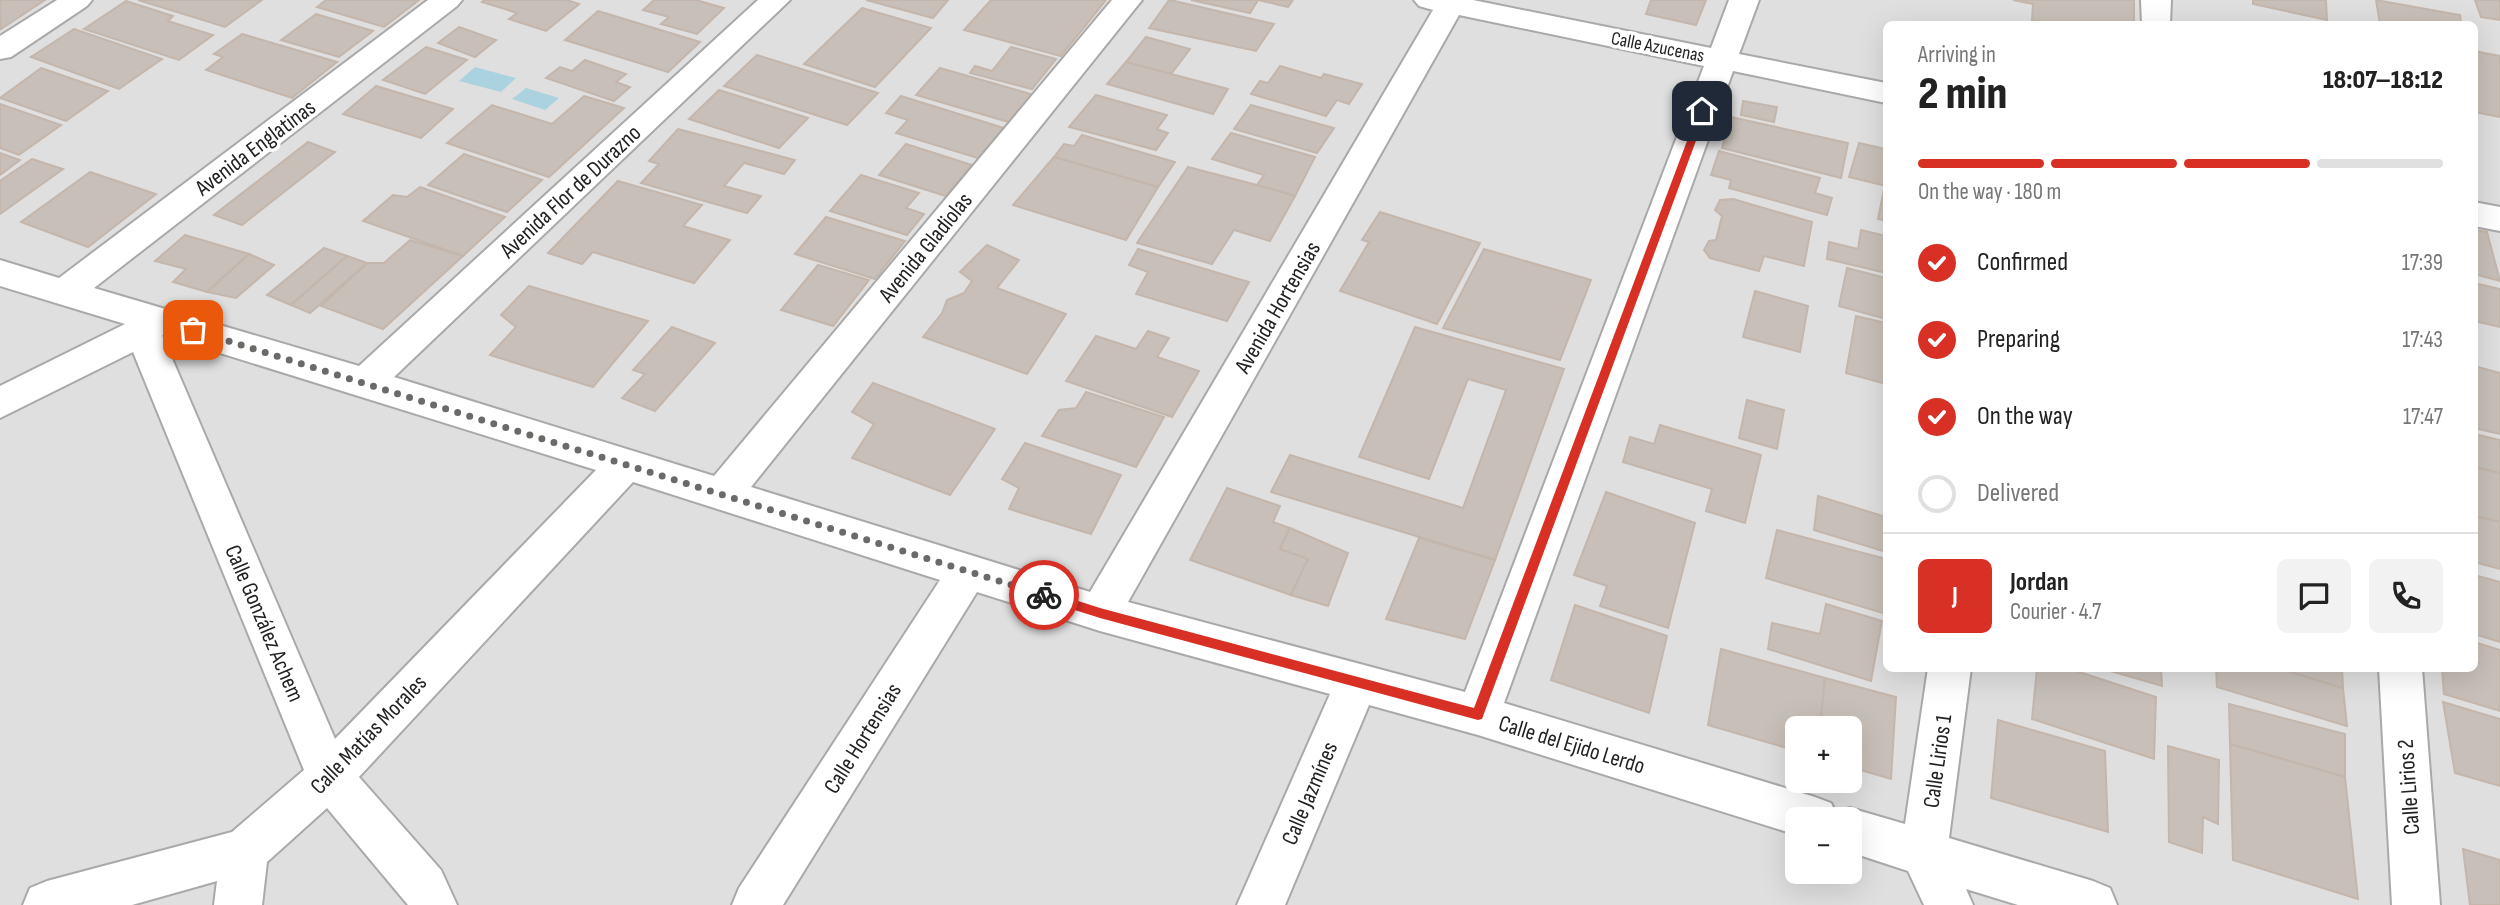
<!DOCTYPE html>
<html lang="en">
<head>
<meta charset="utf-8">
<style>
  body { margin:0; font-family:"Sofia Sans Condensed",sans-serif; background:#f2f2f2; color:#222; height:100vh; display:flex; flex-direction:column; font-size:26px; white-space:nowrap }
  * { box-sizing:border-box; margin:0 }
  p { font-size:23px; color:#767676 }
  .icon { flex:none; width:38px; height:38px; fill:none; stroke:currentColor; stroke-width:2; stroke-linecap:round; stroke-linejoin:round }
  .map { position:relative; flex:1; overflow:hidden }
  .details { position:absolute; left:1883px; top:21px; width:595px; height:651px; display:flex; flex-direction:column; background:#fff; border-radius:10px; box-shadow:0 7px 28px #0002 }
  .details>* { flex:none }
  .fabs { position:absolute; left:1785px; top:716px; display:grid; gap:14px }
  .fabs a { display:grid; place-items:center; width:77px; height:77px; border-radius:10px; background:#fff; box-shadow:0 7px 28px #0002; font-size:35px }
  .pin { position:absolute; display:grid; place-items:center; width:60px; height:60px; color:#fff; margin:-30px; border-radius:14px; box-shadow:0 4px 10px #0006 }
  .courier { position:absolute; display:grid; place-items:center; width:70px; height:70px; margin:-35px; border:5px solid #d93025; border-radius:50%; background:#fff; color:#222; box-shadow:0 2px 9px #0007 }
  .headline em { font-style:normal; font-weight:800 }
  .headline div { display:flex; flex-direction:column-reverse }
  .headline { display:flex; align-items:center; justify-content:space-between; height:119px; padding:0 35px }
  h1 { font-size:46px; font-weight:800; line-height:52px }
  .bar { display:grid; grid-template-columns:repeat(4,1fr); gap:10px 7px; align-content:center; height:84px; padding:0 35px }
  .bar i { height:9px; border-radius:5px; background:#e0e0e0 }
  .bar .current { background:#d93025 }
  .bar p { grid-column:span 4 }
  .line { display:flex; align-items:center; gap:18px; padding:0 35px; border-top:2px solid #e0e0e0 }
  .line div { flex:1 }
  .round { display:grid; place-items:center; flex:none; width:74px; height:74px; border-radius:10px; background:#f2f2f2 }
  ol { padding:0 35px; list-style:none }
  li { display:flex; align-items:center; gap:21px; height:77px }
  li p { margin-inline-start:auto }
  li .icon { padding:7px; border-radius:50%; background:#d93025; color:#fff; stroke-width:4 }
  li:last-child { color:#767676 }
  li i { width:38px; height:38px; border:4px solid #e0e0e0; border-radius:50% }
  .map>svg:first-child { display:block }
  .residential { fill:#e0dfdf; fill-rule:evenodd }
  .water { fill:#aad3df }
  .building { fill:#c7bfb8; stroke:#c4b6ab; stroke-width:2 }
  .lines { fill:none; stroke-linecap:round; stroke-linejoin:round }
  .street-casing { stroke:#a9a9a9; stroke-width:4 }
  .street { fill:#fff; fill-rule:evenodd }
  .route { fill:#d93025 }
  .done { stroke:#6b6a68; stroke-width:7; stroke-dasharray:0 12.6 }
  .labels { text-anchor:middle; stroke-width:7; stroke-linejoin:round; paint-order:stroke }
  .far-street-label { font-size:19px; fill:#222; stroke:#fff }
  .street-label { font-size:23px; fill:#222; stroke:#fff }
</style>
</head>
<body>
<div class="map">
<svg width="2500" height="905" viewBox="0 0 2500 905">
  <rect width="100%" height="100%" fill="#f2efe9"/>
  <path class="residential" d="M0,0H2500V905H0ZM1886,24H2474V668H1886ZM1797,728H1850V780H1797ZM1797,819H1850V872H1797Z"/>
  <g class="water">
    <polygon points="475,67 516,78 501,92 459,81"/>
    <polygon points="526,88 559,98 545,110 512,99"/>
  </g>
  <g class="building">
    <polygon points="0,0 45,0 1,29"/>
    <polygon points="138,0 262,0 225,27"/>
    <polygon points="326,0 419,0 384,27 317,7"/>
    <polygon points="484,0 567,0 579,4 546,31 509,19 517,13 482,2"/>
    <polygon points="654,0 696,0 724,8 697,34 661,24 669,17 643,10"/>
    <polygon points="866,0 948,0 933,18"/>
    <polygon points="991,0 1106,0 1061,56 964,30"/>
    <polygon points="1169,0 1170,0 1274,24 1256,51 1149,28"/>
    <polygon points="1191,0 1293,0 1288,7 1258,0 1250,13"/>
    <polygon points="1651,0 1706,0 1696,25 1646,14"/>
    <polygon points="2013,0 2134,0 2134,24 2054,24 2032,20 2033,4"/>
    <polygon points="2253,0 2326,0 2327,20 2253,4"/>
    <polygon points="2376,0 2460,15 2461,24 2380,24"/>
    <polygon points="2475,0 2500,0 2500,20 2481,17"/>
    <polygon points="126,1 173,16 168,21 213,35 179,60 84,29"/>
    <polygon points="862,8 931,28 875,87 804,64"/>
    <polygon points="598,11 700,42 668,72 565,40"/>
    <polygon points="316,14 373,31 339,57 281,40"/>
    <polygon points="459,27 496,40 475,57 438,43"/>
    <polygon points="74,29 162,59 119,89 31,57"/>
    <polygon points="242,34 337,62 292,98 206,70 223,57 214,54"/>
    <polygon points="1146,37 1190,49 1171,74 1126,62"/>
    <polygon points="426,47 467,60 425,94 383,80"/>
    <polygon points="1011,47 1056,59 1032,89 970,73 975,66 992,71"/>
    <polygon points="2474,51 2500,56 2500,117 2474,112"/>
    <polygon points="757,55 878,93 847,125 724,86"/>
    <polygon points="585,60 626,74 616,82 630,87 614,101 546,78 560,67 572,71"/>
    <polygon points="1126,62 1171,74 1228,89 1213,114 1107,84"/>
    <polygon points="1280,66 1321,78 1324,74 1362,84 1349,104 1337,100 1326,116 1251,94 1260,81 1268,83"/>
    <polygon points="41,68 108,91 66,121 0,98"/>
    <polygon points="940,68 1034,95 1012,123 916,95"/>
    <polygon points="376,86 453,109 421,138 343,114"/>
    <polygon points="719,90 808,118 779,148 689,119"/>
    <polygon points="1096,95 1167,115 1157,129 1168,133 1156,150 1069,127"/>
    <polygon points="584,96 624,108 549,177 447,143 492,105 552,124"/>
    <polygon points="901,96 1004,128 978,158 896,133 908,120 886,113"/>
    <polygon points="1743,101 1777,107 1774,122 1741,115"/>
    <polygon points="0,104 61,125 19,155 0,148"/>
    <polygon points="1251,105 1334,128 1317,153 1234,129"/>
    <polygon points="1731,117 1848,143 1841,178 1722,148"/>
    <polygon points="678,129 795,160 784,174 744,163 724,186 761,196 747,213 641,183 659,164 649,161"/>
    <polygon points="1231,133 1315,157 1295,196 1257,185 1264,175 1212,159"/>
    <polygon points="1082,135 1175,162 1158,187 1054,157 1064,144 1074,146"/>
    <polygon points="308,142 335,152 242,225 214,215"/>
    <polygon points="1859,143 1886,149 1886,186 1849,177"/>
    <polygon points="906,144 972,165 946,196 879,175"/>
    <polygon points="1719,151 1820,178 1815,193 1832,198 1827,215 1729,188 1731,180 1711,175"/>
    <polygon points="0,153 20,160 0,175"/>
    <polygon points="464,154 542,180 507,212 428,185"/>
    <polygon points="1054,157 1158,187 1126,240 1013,205"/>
    <polygon points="32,159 63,169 0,214 0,181"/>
    <polygon points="1188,167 1257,185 1295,196 1270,241 1234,230 1212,264 1137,243"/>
    <polygon points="90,172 156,194 88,247 21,222"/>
    <polygon points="861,175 919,193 906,208 924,214 907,235 830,211"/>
    <polygon points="618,181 702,205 683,226 730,240 694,283 593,252 582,264 548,253"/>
    <polygon points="420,187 505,217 463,256 363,221 393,195 407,197"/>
    <polygon points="1884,189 1886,190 1886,221 1878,219"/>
    <polygon points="1733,199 1812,222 1804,266 1764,256 1759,271 1710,258 1704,250 1709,241 1716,240 1722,216 1715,210 1720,200"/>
    <polygon points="1380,212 1480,243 1437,324 1340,291 1369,242 1362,240"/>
    <polygon points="826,217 905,241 875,279 795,254"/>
    <polygon points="1861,230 1886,236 1886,273 1827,259 1829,242 1858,249"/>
    <polygon points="2474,230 2487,232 2500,281 2474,274"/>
    <polygon points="185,235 249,254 207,292 173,282 186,269 155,261"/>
    <polygon points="410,240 463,256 383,329 321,306 367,263 384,263"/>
    <polygon points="987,245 1019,260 997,288 1066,314 1027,374 923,337 942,313 947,300 964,293 972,281 960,272"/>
    <polygon points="324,248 347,256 291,305 267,295"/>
    <polygon points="1138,249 1249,282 1227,321 1136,294 1148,272 1129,265"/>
    <polygon points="1484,249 1591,280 1560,360 1443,328"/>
    <polygon points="249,254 274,265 236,298 207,292"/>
    <polygon points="347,256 367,263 310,313 291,305"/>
    <polygon points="818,265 869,280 833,326 781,310"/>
    <polygon points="1847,268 1886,278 1886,319 1839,306"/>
    <polygon points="2474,283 2500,289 2500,327 2474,321"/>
    <polygon points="529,286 648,321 593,387 490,355 516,327 501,315"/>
    <polygon points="1755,291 1808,306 1800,352 1743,337"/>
    <polygon points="1856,316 1886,323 1886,384 1846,373"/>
    <polygon points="672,327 715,343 655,411 622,398 645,374 633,370"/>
    <polygon points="1415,327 1564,369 1495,560 1271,492 1290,455 1463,508 1506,390 1468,379 1429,479 1359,457"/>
    <polygon points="1148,331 1169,338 1157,357 1199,371 1172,417 1066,381 1096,336 1136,349"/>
    <polygon points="2474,366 2500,373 2500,434 2474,428"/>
    <polygon points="873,383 995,429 950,495 852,458 874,424 852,412"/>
    <polygon points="1086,392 1164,417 1136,467 1042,436 1059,410 1076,408"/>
    <polygon points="1747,400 1784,410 1777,449 1739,438"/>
    <polygon points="1660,425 1761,455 1745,523 1706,511 1712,489 1623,462 1630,437 1654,444"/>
    <polygon points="2474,434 2500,440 2500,473 2474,467"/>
    <polygon points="1025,443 1121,475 1091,534 1009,509 1019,488 1002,479"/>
    <polygon points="2474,467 2500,473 2500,522 2474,516"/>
    <polygon points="1227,488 1280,506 1273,522 1290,528 1280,549 1308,559 1291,595 1190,560"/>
    <polygon points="1606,492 1695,523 1668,628 1600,606 1607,586 1574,575"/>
    <polygon points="1818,496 1886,517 1886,552 1814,530"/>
    <polygon points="2474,516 2500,522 2500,569 2474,562"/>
    <polygon points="1290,528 1348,553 1328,606 1291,595 1308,559 1280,549"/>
    <polygon points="1777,530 1886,559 1886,614 1766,578"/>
    <polygon points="1419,538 1495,560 1465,639 1386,619"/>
    <polygon points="2474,575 2500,582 2500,642 2474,634"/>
    <polygon points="1826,604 1882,621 1871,681 1768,649 1772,623 1820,634"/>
    <polygon points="1575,605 1667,636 1649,713 1551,680"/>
    <polygon points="2474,642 2500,650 2500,711 2444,694 2442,668 2474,668"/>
    <polygon points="1721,649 1825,678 1820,728 1797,728 1797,751 1708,725"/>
    <polygon points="2037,668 2067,668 2156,697 2154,759 2032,719"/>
    <polygon points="2100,668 2161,668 2162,686"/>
    <polygon points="2216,668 2278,668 2343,688 2347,726 2217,687"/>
    <polygon points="2278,668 2342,668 2343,688"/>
    <polygon points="1825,678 1896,697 1891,779 1850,767 1850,728 1820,728"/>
    <polygon points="2443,702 2500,719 2500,786 2455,773"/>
    <polygon points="2229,704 2345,734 2345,777 2230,744"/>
    <polygon points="1998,720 2105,751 2108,832 1991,798"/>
    <polygon points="2230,744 2345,777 2358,899 2233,860"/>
    <polygon points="2168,746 2219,760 2218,824 2203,817 2202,853 2169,842"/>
    <polygon points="2463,849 2500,860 2500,905 2470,905"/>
  </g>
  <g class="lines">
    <g class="street-casing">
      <g id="street">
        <polygon points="57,0 92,0 87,6 11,57 0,59 0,36"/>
        <path d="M428,0H462L457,6L94,288L359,366L758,0H790L394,377L714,476L1112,0H1142L751,487L1090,592L1433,10L1419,6L1414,0H1473L1711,48L1729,0H1759L1739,54L1886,83V103L1733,71L1504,703L1815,797L1831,803L1836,813L1850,808L1905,824L1928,668H1971L1949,838L2093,881L2110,888L2117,905H2018L1966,889L1973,905H1924L1908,871L1850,852V819H1797V835L1478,735L1369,705L1285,905H1237L1330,694L1100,631L977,592L783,905H732L739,888L940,580L633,482L359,777L441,870L457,905H408L327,808L267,862L262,905H214L217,881L132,905H23L30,888L47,881L232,832L304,770L133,352L0,418V386L125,324L0,286V260L59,278ZM1459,15L1704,66L1465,692L1128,602ZM162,335L596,470L335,739Z"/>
        <polygon points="2141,0 2171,0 2170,24 2142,24"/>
        <polygon points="2474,202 2500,207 2500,231 2474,226"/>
        <polygon points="2379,668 2422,668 2440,905 2392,905"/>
      </g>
    </g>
    <use href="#street" class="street"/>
  </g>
  <polygon class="route" points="1699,109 1707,111 1482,719 1478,720 1100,618 1040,599 1038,595 1044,590 1100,608 1474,708"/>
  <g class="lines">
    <polyline class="done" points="193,330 1044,595"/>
  </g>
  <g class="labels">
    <g class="far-street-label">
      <text transform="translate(1658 46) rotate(11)" y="7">Calle Azucenas</text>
    </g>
    <g class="street-label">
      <text transform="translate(255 147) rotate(-37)" y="8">Avenida Englatinas</text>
      <text transform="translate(570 191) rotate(-43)" y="8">Avenida Flor de Durazno</text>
      <text transform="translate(925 247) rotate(-51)" y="8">Avenida Gladiolas</text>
      <text transform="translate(1277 307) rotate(-60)" y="8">Avenida Hortensias</text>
      <text transform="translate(265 623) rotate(67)" y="8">Calle González Achem</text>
      <text transform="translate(368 734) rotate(-46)" y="8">Calle Matías Morales</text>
      <text transform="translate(862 738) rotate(-58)" y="8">Calle Hortensias</text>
      <text transform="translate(1572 744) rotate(17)" y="8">Calle del Ejido Lerdo</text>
      <text transform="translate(1937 761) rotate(-82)" y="8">Calle Lirios 1</text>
      <text transform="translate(2408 787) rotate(-94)" y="8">Calle Lirios 2</text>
      <text transform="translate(1309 793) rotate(-67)" y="8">Calle Jazmínes</text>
    </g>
  </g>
</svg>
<div class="fabs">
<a>+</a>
<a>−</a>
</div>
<div class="pin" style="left:193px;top:330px;background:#ea580c"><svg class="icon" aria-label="bag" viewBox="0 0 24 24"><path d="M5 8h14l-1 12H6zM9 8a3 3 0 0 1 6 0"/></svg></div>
<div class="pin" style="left:1702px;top:111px;background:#1f2937"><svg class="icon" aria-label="home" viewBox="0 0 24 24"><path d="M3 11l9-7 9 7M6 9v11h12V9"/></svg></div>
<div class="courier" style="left:1044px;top:595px"><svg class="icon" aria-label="bike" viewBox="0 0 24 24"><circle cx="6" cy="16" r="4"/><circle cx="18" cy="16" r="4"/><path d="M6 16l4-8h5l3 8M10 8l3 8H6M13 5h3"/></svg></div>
<section class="details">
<div class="headline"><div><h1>2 min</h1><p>Arriving in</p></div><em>18:07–18:12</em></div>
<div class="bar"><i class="current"></i><i class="current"></i><i class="current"></i><i></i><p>On the way · 180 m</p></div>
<ol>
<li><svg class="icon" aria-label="check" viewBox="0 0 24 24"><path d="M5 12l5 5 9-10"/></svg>Confirmed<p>17:39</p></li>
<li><svg class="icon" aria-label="check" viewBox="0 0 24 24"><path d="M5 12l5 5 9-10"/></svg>Preparing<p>17:43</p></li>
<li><svg class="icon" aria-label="check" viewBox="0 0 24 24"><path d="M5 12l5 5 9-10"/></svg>On the way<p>17:47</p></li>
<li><i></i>Delivered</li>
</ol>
<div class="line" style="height:126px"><b class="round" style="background:#d93025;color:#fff">J</b><div><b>Jordan</b><p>Courier · 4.7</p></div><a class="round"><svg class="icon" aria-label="chat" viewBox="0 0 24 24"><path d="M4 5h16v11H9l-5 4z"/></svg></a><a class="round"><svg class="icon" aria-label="phone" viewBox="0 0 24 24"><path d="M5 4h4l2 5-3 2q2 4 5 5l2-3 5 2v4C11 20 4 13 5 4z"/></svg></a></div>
</section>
</div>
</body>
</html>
